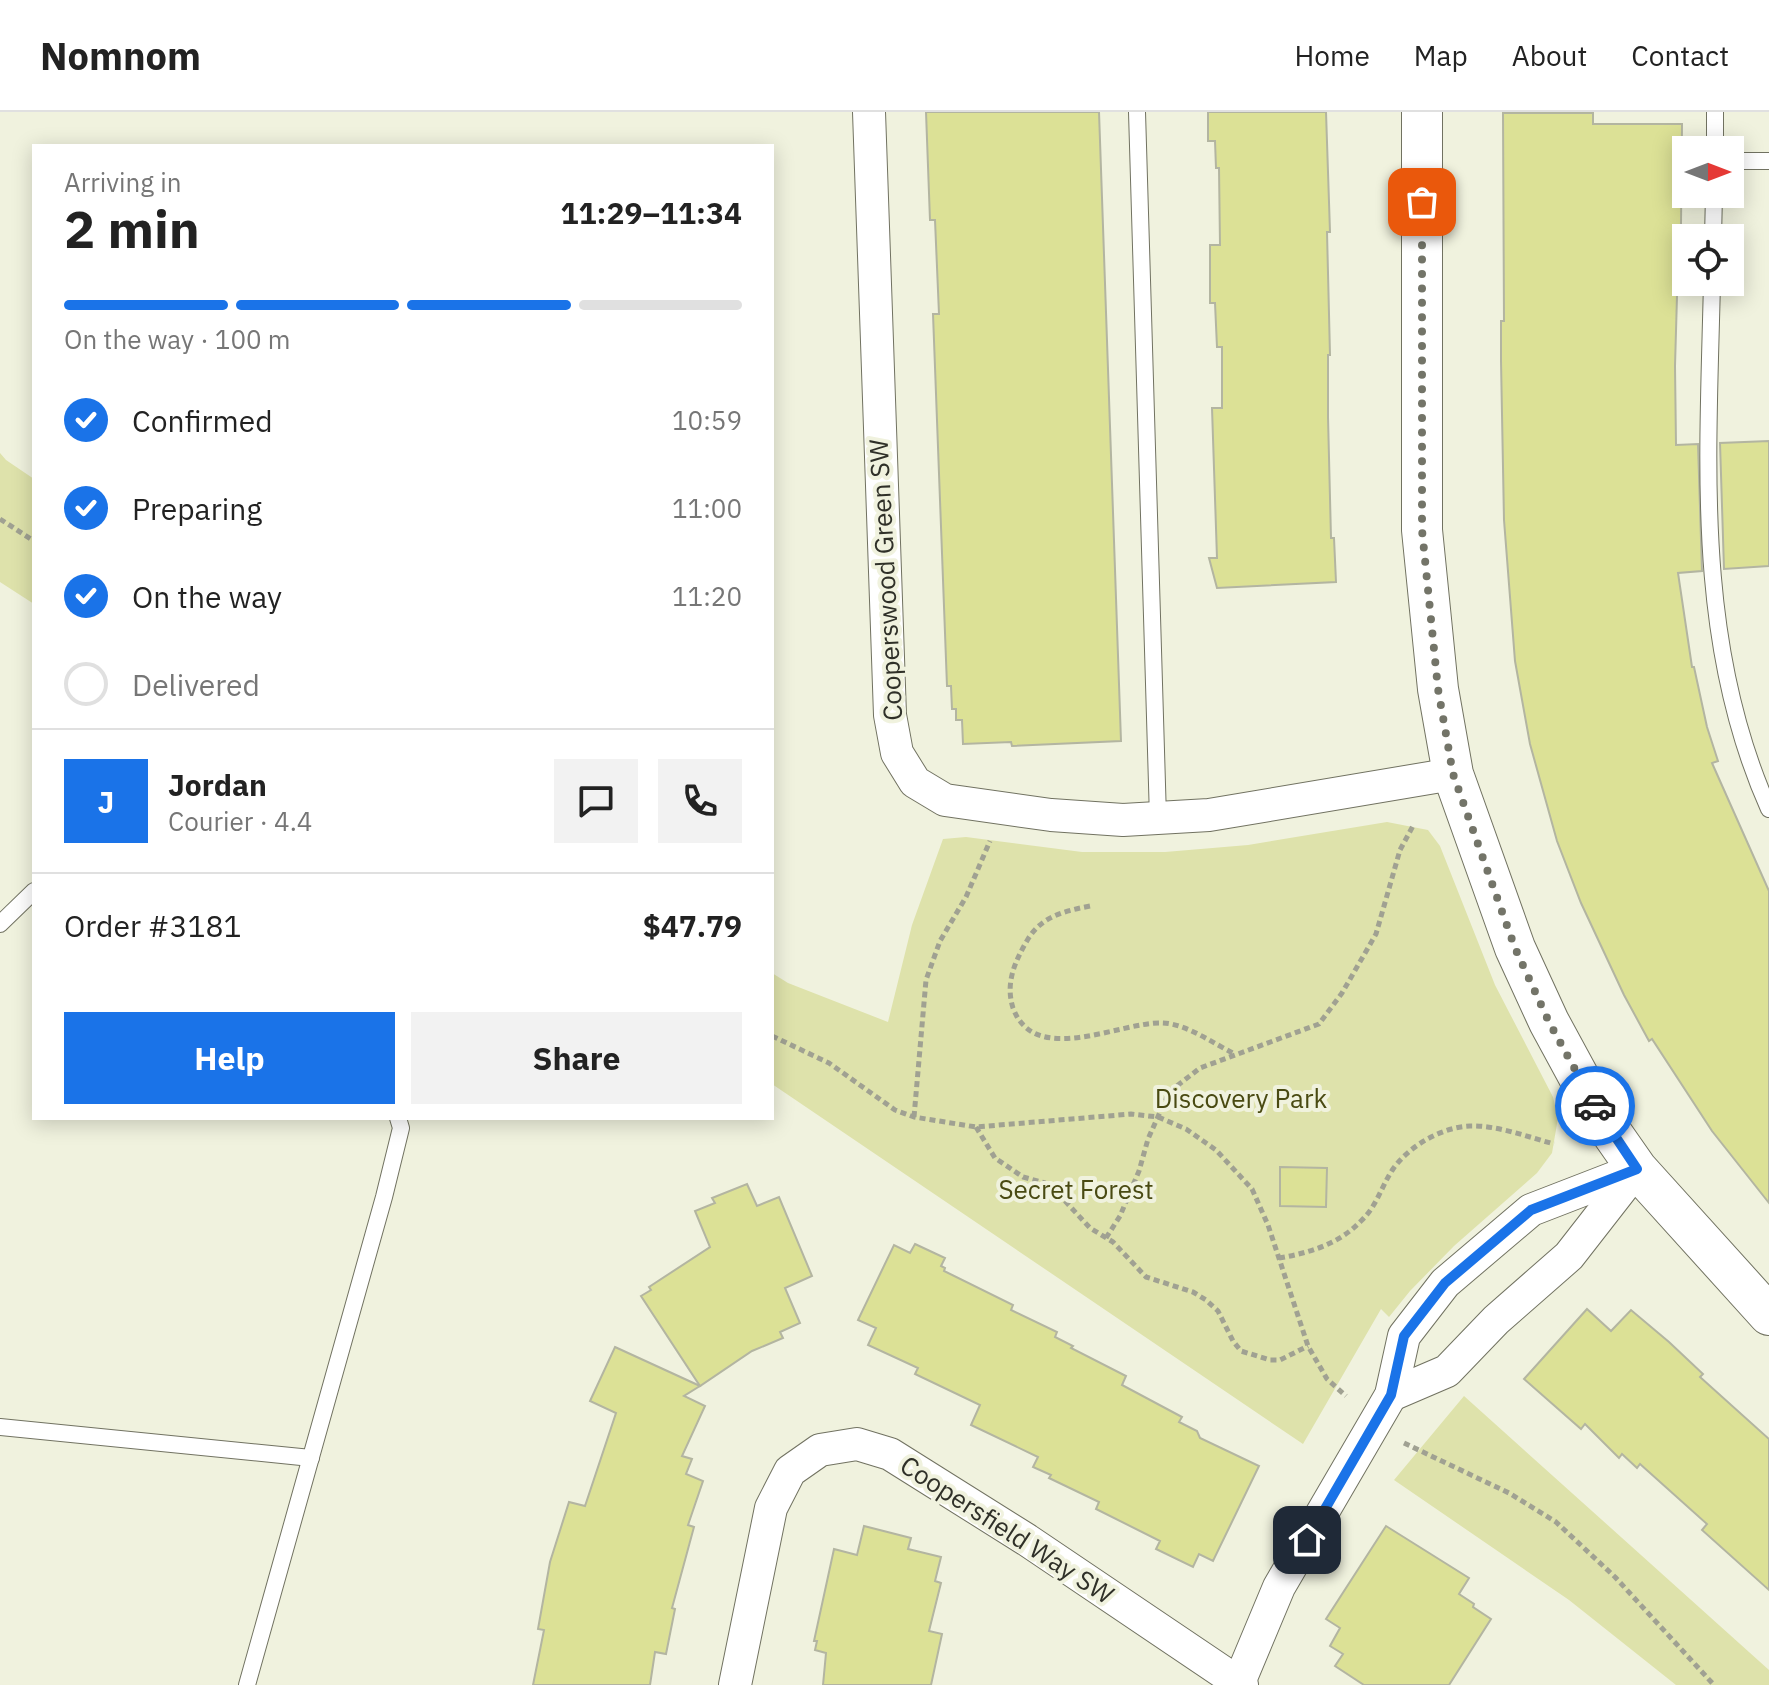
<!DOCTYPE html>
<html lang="en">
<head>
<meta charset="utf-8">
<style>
  body { margin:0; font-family:"IBM Plex Sans",sans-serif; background:#f2f2f2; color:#222; height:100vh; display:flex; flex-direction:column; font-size:30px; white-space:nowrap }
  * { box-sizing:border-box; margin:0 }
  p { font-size:26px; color:#767676 }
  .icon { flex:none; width:44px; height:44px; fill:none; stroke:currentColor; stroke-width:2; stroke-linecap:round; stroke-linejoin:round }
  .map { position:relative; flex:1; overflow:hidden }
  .panel { position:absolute; left:32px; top:32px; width:742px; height:976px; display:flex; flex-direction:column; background:#fff; border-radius:0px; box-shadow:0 4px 20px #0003 }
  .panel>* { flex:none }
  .needle { width:52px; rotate:90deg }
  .buttons { position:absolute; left:1672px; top:24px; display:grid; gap:16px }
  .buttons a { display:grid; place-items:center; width:72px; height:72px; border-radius:0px; background:#fff; box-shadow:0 4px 20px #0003; font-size:40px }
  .pin { position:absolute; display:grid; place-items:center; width:68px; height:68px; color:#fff; margin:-34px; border-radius:16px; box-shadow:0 4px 12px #0006 }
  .courier { position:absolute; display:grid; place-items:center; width:80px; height:80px; margin:-40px; border:6px solid #1a73e8; border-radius:50%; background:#fff; color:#222; box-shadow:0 2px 10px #0007 }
  .headline em { font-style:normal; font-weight:800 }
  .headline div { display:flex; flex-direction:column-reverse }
  .headline { display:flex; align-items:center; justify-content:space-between; height:136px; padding:0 32px }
  h1 { font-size:52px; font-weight:800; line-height:60px }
  .bar { display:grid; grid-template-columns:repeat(4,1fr); gap:12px 8px; align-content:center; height:96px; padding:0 32px }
  .bar i { height:10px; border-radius:6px; background:#e0e0e0 }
  .bar .active { background:#1a73e8 }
  .bar p { grid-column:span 4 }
  .line { display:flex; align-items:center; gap:20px; padding:0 32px; border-top:2px solid #e0e0e0 }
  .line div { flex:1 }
  .round { display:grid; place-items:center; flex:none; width:84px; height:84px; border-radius:0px; background:#f2f2f2 }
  ol { padding:0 32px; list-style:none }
  li { display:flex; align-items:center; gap:24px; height:88px }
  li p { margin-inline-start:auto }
  li .icon { padding:8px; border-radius:50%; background:#1a73e8; color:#fff; stroke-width:4 }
  li:last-child { color:#767676 }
  li i { width:44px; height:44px; border:4px solid #e0e0e0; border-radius:50% }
  .button { display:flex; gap:16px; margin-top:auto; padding:16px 32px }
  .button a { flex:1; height:92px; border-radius:0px; background:#1a73e8; color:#fff; font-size:32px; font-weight:800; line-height:92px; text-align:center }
  .button a+a { background:#f2f2f2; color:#222 }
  header { display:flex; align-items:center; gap:48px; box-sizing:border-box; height:112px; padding:0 40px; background:#fff; border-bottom:2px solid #e0e0e0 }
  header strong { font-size:38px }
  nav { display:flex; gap:44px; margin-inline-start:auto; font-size:28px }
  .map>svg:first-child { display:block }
  .green { fill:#dee2ab }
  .building { fill:#dce196; stroke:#b3b5a1; stroke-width:2 }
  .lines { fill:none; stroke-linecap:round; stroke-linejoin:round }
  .service-casing { stroke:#717261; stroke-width:18 }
  .minor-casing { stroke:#717261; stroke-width:34 }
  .tertiary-casing { stroke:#717261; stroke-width:42 }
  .path { stroke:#a0a192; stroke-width:5; stroke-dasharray:6 4; stroke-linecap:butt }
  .service { stroke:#fff; stroke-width:16 }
  .minor { stroke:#fff; stroke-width:32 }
  .tertiary { stroke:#fff; stroke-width:40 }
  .done { stroke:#737468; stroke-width:8; stroke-dasharray:0 14.4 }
  .route { stroke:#1a73e8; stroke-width:10 }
  .labels { text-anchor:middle; stroke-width:8; stroke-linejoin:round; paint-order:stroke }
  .street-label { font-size:26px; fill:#2f3028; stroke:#f0f2de }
  .park-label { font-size:26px; fill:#494a12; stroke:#f0f2de }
</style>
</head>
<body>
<header>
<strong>Nomnom</strong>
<nav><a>Home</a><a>Map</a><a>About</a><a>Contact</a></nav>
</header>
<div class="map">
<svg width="1769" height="1573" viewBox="0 0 1769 1573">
  <rect width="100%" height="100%" fill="#f0f2de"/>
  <g class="green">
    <polygon points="0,341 6,348 34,367 34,492 0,470"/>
    <polygon points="1387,710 1428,718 1440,734 1495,873 1553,985 1558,1006 1552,1041 1537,1061 1454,1134 1410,1179 1389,1205 1381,1197 1303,1332 772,972 772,861 788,871 888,910 912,813 943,727 966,725 1082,740 1165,740 1248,733"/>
    <polygon points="1464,1284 1769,1558 1769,1573 1676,1573 1569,1488 1394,1368"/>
  </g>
  <g class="building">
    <polygon points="926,0 1099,0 1121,629 1012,634 1011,630 963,632 962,608 956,608 956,597 952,597 951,574 947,574 933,202 939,202 935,108 930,108"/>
    <polygon points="1208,0 1326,0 1330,120 1327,120 1330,243 1328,243 1328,305 1331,426 1334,426 1336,470 1217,476 1209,446 1217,446 1212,296 1222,296 1222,235 1217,235 1215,191 1210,191 1210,133 1220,133 1219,56 1216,56 1215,29 1208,29"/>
    <polygon points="1503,1 1593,1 1593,12 1682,12 1681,114 1679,114 1675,254 1676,333 1698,332 1702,459 1678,461 1692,555 1694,555 1707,615 1718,649 1712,651 1769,779 1769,1091 1712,1019 1652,927 1649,929 1624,883 1581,791 1557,729 1530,632 1515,549 1504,408 1501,249 1501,209 1504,209"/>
    <polygon points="1769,329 1769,454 1724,457 1720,331"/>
    <polygon points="1280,1055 1327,1056 1326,1095 1280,1094"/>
    <polygon points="747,1072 757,1094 779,1085 812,1164 785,1176 800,1211 780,1220 783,1226 752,1239 700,1274 641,1184 651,1178 649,1175 710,1135 695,1099 715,1091 712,1086"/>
    <polygon points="915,1132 945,1146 941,1154 945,1156 944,1159 1013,1193 1011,1198 1057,1220 1055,1225 1073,1234 1071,1236 1126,1264 1122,1273 1182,1305 1179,1310 1197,1319 1200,1326 1259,1354 1213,1449 1199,1442 1193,1455 1156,1437 1160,1429 1096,1397 1099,1390 1049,1366 1051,1363 1033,1355 1038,1345 971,1313 980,1293 915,1262 918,1256 868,1233 876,1216 858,1208 894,1133 910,1141"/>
    <polygon points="1587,1197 1611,1219 1631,1198 1669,1230 1703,1262 1700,1265 1769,1327 1769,1478 1702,1418 1707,1412 1640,1352 1637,1356 1622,1342 1619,1346 1585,1312 1581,1317 1524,1267"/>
    <polygon points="615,1235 700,1274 684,1284 705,1294 682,1344 692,1347 686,1362 703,1369 688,1413 694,1415 672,1496 675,1497 666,1542 655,1540 650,1573 533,1573 544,1518 538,1517 550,1450 569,1390 585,1394 616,1301 590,1289"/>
    <polygon points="864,1414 911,1426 908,1437 941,1445 935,1469 941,1471 929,1519 942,1522 931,1573 823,1573 826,1541 815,1538 817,1529 814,1529 834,1437 857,1443"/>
    <polygon points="1386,1414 1469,1466 1459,1482 1474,1492 1473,1495 1491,1507 1449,1573 1364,1573 1335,1554 1343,1542 1330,1534 1340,1516 1326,1507"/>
  </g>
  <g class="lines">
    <g class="service-casing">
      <g id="service">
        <polyline points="1137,0 1158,706"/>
        <polyline points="1715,38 1715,0"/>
        <polyline points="1730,49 1769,49"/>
        <polyline points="1713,126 1714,82"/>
        <path d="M1712,170C1708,348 1694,530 1769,697"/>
        <polyline points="0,812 34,779"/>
        <polyline points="0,1315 311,1346"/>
        <polyline points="247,1573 384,1085 401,1016 398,1006"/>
      </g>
    </g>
    <g class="minor-casing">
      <g id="minor">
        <polyline points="869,0 890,603 897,641 915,670 945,688 1051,703 1123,708 1209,703 1453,662"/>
        <polyline points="1391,1283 1447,1259 1496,1208 1569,1144 1636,1058"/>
        <polyline points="735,1573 771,1396 790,1359 820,1338 857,1332 890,1342 1027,1428 1242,1573"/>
        <polyline points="1238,1573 1279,1475 1391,1283 1404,1224 1445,1171 1531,1098 1637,1057"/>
      </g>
    </g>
    <g class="tertiary-casing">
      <polyline id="tertiary" points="1422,0 1422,418 1438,577 1453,662 1515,836 1549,910 1600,1004 1637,1057 1769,1203"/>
    </g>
    <g class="path">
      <polyline points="0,407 34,429"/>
      <path d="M1090,794C1065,799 1042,804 1028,827C1015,849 1005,871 1013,896C1035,956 1121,909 1163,911C1187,912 1214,932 1235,942"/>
      <polyline points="772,924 829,951 895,998 914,1005 976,1015 1131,1002 1158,1005 1186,1017 1216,1038 1252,1077 1268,1113 1308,1234 1327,1267 1346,1284"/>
      <polyline points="914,1005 926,868 940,829 966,785 990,729"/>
      <polyline points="976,1015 995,1046 1023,1065 1045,1071 1053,1076 1090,1116 1113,1130 1146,1165 1193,1180 1206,1188 1218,1199 1233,1229 1241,1239 1270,1248 1280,1248 1308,1234"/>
      <polyline points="1106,1126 1120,1104 1139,1059 1148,1027 1169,980 1200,956 1319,912 1342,881 1376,822 1400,738 1414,712"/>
      <path d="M1279,1146C1309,1141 1339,1132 1361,1109C1377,1094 1381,1075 1393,1057C1409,1034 1442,1015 1470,1014C1497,1013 1528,1025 1554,1032"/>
      <polyline points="1404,1331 1509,1381 1556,1410 1615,1465 1714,1573"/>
    </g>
    <use href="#service" class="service"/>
    <use href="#minor" class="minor"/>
    <use href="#tertiary" class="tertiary"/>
  </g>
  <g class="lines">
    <polyline class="done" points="1422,90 1422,418 1438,577 1453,662 1515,836 1549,910 1595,994"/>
    <polyline class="route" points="1307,1428 1391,1283 1404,1224 1445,1171 1531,1098 1637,1057 1595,994"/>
  </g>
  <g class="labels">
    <g class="street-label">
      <text transform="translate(886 468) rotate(-93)" y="9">Cooperswood Green SW</text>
      <text transform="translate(1007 1418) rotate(33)" y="9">Coopersfield Way SW</text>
    </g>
    <g class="park-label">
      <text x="1241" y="996">Discovery Park</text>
      <text x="1076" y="1087">Secret Forest</text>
    </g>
  </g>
</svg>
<div class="buttons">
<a><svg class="needle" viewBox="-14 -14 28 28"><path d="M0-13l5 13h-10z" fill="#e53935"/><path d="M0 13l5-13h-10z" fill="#767676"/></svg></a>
<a><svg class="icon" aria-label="locate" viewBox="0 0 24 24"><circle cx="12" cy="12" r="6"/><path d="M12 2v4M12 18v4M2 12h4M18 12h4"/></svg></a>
</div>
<div class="pin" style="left:1422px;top:90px;background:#ea580c"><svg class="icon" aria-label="bag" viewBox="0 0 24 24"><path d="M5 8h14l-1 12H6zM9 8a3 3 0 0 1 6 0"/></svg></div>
<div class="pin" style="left:1307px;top:1428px;background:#1f2937"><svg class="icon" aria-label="home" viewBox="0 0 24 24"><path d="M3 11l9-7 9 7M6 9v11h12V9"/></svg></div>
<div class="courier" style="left:1595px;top:994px"><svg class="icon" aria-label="car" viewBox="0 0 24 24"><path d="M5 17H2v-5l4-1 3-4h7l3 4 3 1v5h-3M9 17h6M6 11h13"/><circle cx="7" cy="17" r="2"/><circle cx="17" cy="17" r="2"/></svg></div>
<section class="panel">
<div class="headline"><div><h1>2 min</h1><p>Arriving in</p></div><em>11:29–11:34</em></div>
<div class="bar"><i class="active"></i><i class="active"></i><i class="active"></i><i></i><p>On the way · 100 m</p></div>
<ol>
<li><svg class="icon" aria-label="check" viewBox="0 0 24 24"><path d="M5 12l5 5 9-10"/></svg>Confirmed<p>10:59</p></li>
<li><svg class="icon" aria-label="check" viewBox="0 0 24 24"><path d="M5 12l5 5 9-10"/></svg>Preparing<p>11:00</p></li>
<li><svg class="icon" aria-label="check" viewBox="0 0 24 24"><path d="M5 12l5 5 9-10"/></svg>On the way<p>11:20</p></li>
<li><i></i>Delivered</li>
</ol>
<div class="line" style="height:144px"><b class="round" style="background:#1a73e8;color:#fff">J</b><div><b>Jordan</b><p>Courier · 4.4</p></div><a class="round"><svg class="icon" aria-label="chat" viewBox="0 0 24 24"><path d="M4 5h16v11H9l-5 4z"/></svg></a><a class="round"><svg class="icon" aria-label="phone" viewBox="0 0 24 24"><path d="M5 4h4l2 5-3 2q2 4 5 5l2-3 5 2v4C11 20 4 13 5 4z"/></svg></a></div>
<div class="line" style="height:104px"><div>Order #3181</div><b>$47.79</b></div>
<div class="button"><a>Help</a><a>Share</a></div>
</section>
</div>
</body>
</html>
